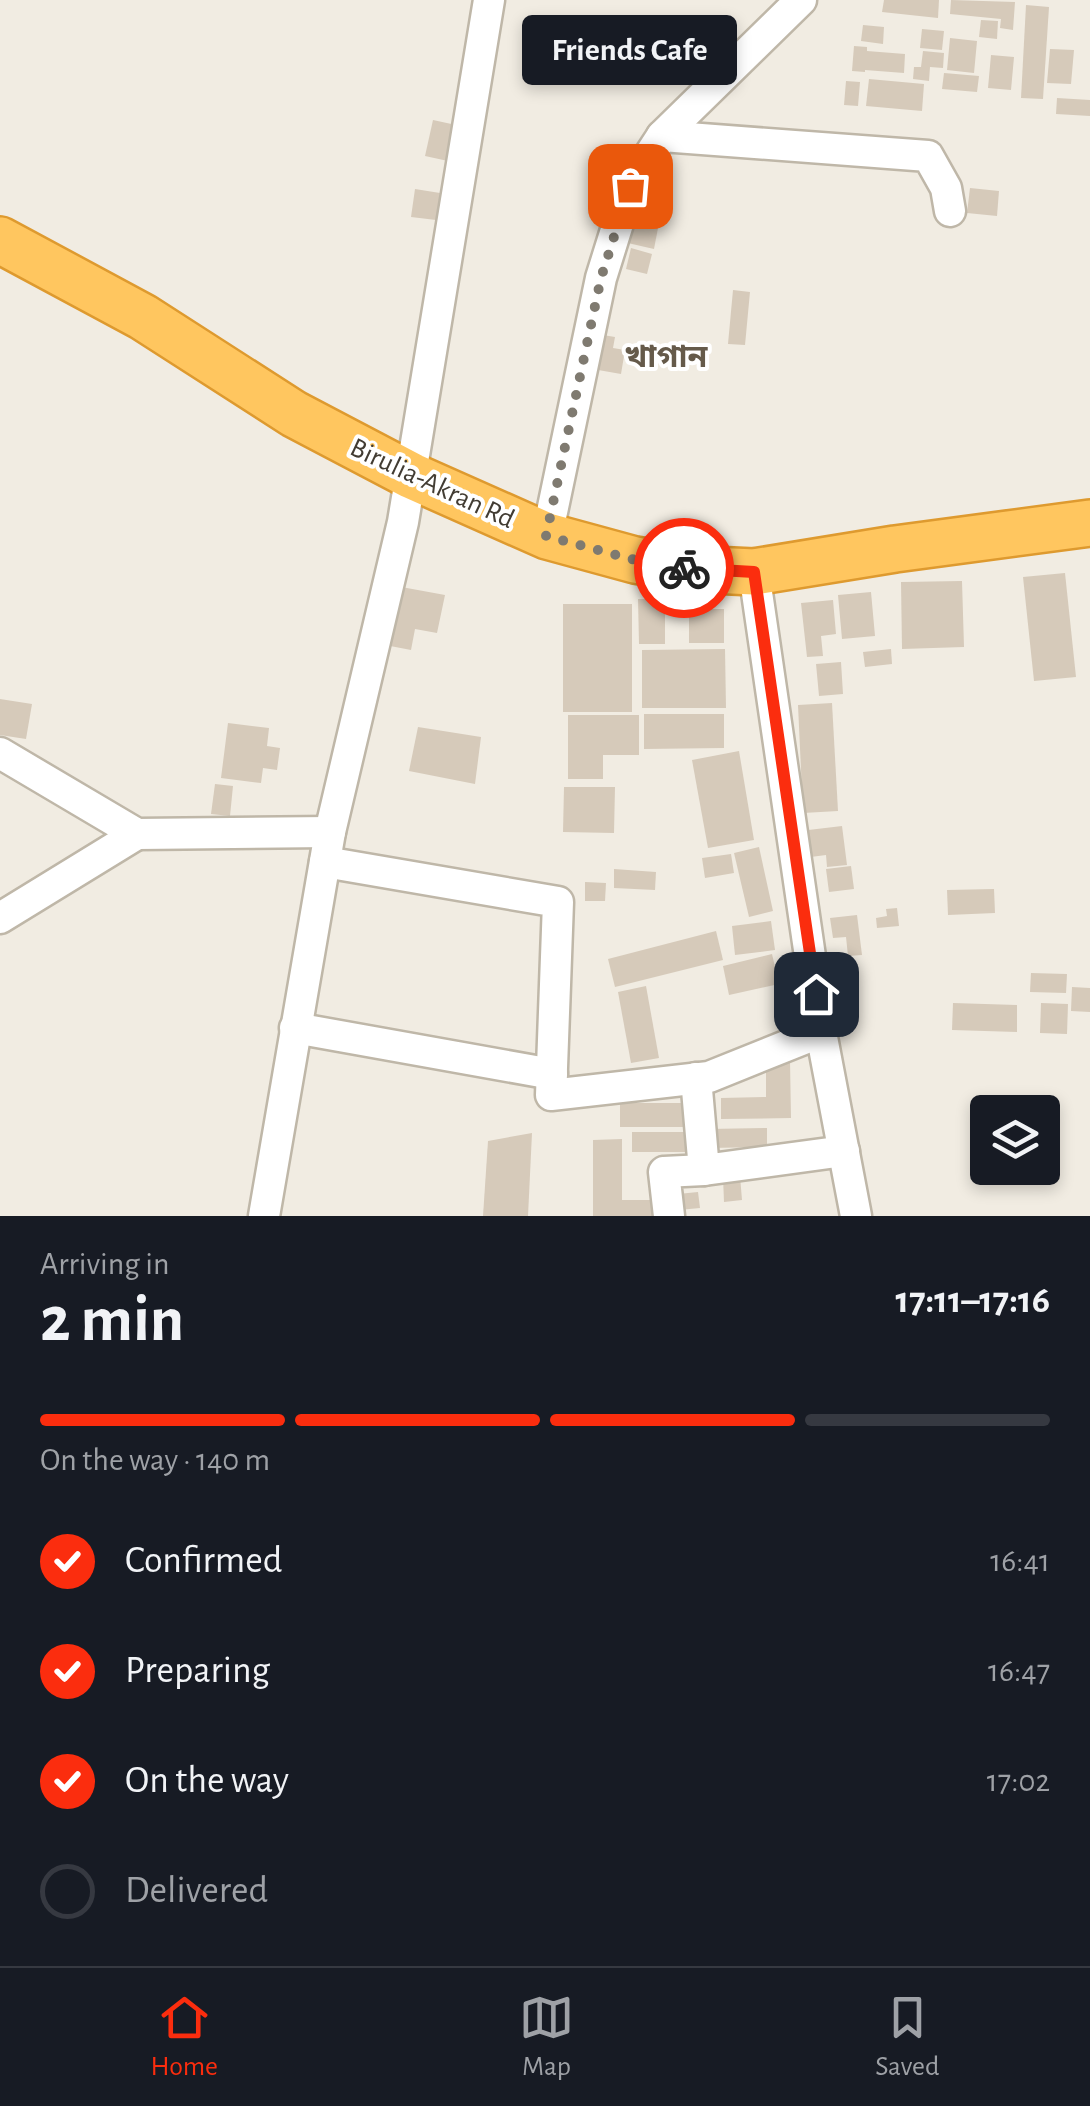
<!DOCTYPE html>
<html lang="en">
<head>
<meta charset="utf-8">
<style>
  body { margin:0; font-family:"Alegreya Sans","Noto Sans Bengali",sans-serif; background:#20242c; color:#f1f3f6; height:100vh; display:flex; flex-direction:column; font-size:38px; white-space:nowrap }
  * { box-sizing:border-box; margin:0 }
  p { font-size:32px; color:#9ea1a6 }
  .icon { flex:none; width:55px; height:55px; fill:none; stroke:currentColor; stroke-width:2; stroke-linecap:round; stroke-linejoin:round }
  .map { position:relative; height:1216px; overflow:hidden }
  .details { display:flex; flex-direction:column; background:#171b24; flex:1 }
  .details>* { flex:none }
  .controls { position:absolute; left:970px; top:1095px; display:grid; gap:20px }
  .controls a { display:grid; place-items:center; width:90px; height:90px; border-radius:10px; background:#171b24; box-shadow:0 5px 15px #0003; font-size:50px }
  .pin { position:absolute; display:grid; place-items:center; width:85px; height:85px; color:#fff; margin:-42px; border-radius:20px; box-shadow:0 5px 15px #0006 }
  .courier { position:absolute; display:grid; place-items:center; width:100px; height:100px; margin:-50px; border:8px solid #fb2d0e; border-radius:50%; background:#fff; color:#222; box-shadow:0 2px 12px #0007 }
  .bubble { position:absolute; height:70px; border-radius:10px; background:#171b24; box-shadow:0 5px 15px #0003; font-size:32px; font-weight:700; line-height:70px; text-align:center }
  .overview em { font-style:normal; font-weight:700 }
  .overview div { display:flex; flex-direction:column-reverse }
  .overview { display:flex; align-items:center; justify-content:space-between; height:170px; padding:0 40px }
  h1 { font-size:65px; font-weight:700; line-height:75px }
  .bar { display:grid; grid-template-columns:repeat(4,1fr); gap:15px 10px; align-content:center; height:120px; padding:0 40px }
  .bar i { height:12px; border-radius:8px; background:#363941 }
  .bar .on { background:#fb2d0e }
  .bar p { grid-column:span 4 }
  ol { padding:0 40px; list-style:none }
  li { display:flex; align-items:center; gap:30px; height:110px }
  li p { margin-inline-start:auto }
  li .icon { padding:10px; border-radius:50%; background:#fb2d0e; color:#fff; stroke-width:4 }
  li:last-child { color:#9ea1a6 }
  li i { width:55px; height:55px; border:5px solid #363941; border-radius:50% }
  .tabs { display:flex; justify-content:space-around; align-items:center; height:140px; border-top:2px solid #363941; background:#171b24; font-size:28px; color:#9ea1a6 }
  .tabs a { display:grid; justify-items:center; gap:5px }
  .tabs .on { color:#fb2d0e }
  .map>svg:first-child { display:block }
  .building { fill:#d6caba }
  .lines { fill:none; stroke-linecap:round; stroke-linejoin:round }
  .minor-casing { stroke:#bfb7a8; stroke-width:35 }
  .highway-casing { stroke:#de9a2f; stroke-width:50 }
  .minor { stroke:#fff; stroke-width:30 }
  .highway { stroke:#ffc65f; stroke-width:45 }
  .done { stroke:#7f7a70; stroke-width:10; stroke-dasharray:0 18 }
  .route { stroke:#fb2d0e; stroke-width:12 }
  .labels { text-anchor:middle; stroke-width:8; stroke-linejoin:round; paint-order:stroke }
  .street-label { font-size:28px; fill:#423c33; stroke:#fff }
  .quarter-label { font-size:32px; font-weight:bold; fill:#655a4a; stroke:#fff }
</style>
</head>
<body>
<div class="map">
<svg width="1090" height="1216" viewBox="0 0 1090 1216">
  <rect width="100%" height="100%" fill="#f1ece2"/>
  <g class="building">
    <polygon points="884,0 939,0 938,18 882,12"/>
    <polygon points="951,0 1015,2 1013,30 1000,28 1001,19 950,14"/>
    <polygon points="1026,5 1049,7 1043,99 1021,98"/>
    <polygon points="981,20 998,21 997,39 979,37"/>
    <polygon points="863,25 884,27 883,44 861,41"/>
    <polygon points="922,29 944,31 942,50 920,48"/>
    <polygon points="950,38 977,41 974,73 947,70"/>
    <polygon points="572,41 604,58 593,78 561,60"/>
    <polygon points="854,46 867,47 867,51 905,54 904,73 865,70 865,72 852,71"/>
    <polygon points="1050,49 1074,50 1071,84 1047,83"/>
    <polygon points="923,51 944,53 943,68 930,67 929,81 913,79 914,67 921,67"/>
    <polygon points="991,55 1014,57 1011,90 988,88"/>
    <polygon points="944,73 979,76 977,92 942,89"/>
    <polygon points="869,79 924,84 922,111 866,106"/>
    <polygon points="846,81 860,82 858,106 844,105"/>
    <polygon points="1057,98 1090,100 1090,116 1056,114"/>
    <polygon points="433,120 456,125 448,161 425,156"/>
    <polygon points="634,171 668,180 658,222 623,214"/>
    <polygon points="970,188 999,191 997,216 967,213"/>
    <polygon points="415,189 440,193 436,220 411,217"/>
    <polygon points="624,220 658,228 654,249 619,241"/>
    <polygon points="631,248 652,254 647,274 626,269"/>
    <polygon points="733,290 750,292 745,345 728,344"/>
    <polygon points="603,335 615,337 613,348 625,350 621,374 581,367"/>
    <polygon points="1065,573 1076,677 1034,681 1023,577"/>
    <polygon points="962,581 964,647 902,649 901,582"/>
    <polygon points="396,586 445,595 437,633 415,629 411,650 385,645"/>
    <polygon points="871,592 875,636 842,639 838,595"/>
    <polygon points="638,599 665,599 665,644 639,644"/>
    <polygon points="833,600 836,634 821,636 823,656 807,657 801,603"/>
    <rect x="563" y="604" width="69" height="108"/>
    <rect x="689" y="609" width="35" height="34"/>
    <polygon points="725,649 726,708 642,708 642,650"/>
    <polygon points="891,649 892,664 865,667 863,652"/>
    <polygon points="841,662 843,694 819,696 816,664"/>
    <polygon points="0,699 32,704 26,739 0,735"/>
    <polygon points="832,703 838,811 803,813 798,705"/>
    <polygon points="644,714 724,714 724,748 644,749"/>
    <polygon points="568,715 639,715 639,755 603,755 603,779 568,779"/>
    <polygon points="228,723 269,728 267,746 280,748 277,770 263,768 261,783 221,778"/>
    <polygon points="418,727 481,737 475,784 409,771"/>
    <polygon points="739,751 754,840 708,848 692,760"/>
    <polygon points="215,784 233,786 230,816 211,814"/>
    <polygon points="564,787 615,787 614,833 563,832"/>
    <polygon points="842,826 847,865 827,867 826,855 803,858 800,831"/>
    <polygon points="759,847 773,911 749,917 734,853"/>
    <polygon points="731,854 734,873 705,878 702,858"/>
    <polygon points="851,866 854,889 829,892 826,869"/>
    <polygon points="614,869 656,872 655,890 614,888"/>
    <polygon points="585,882 606,883 605,901 585,901"/>
    <polygon points="994,889 995,913 948,915 947,890"/>
    <polygon points="897,908 899,926 877,928 876,918 887,916 886,909"/>
    <polygon points="857,915 862,955 848,956 846,937 833,938 830,918"/>
    <polygon points="771,921 775,950 735,955 732,926"/>
    <polygon points="716,931 723,960 615,987 608,959"/>
    <polygon points="772,954 779,984 729,995 723,966"/>
    <polygon points="1031,973 1067,974 1066,993 1030,992"/>
    <polygon points="646,986 659,1058 631,1063 618,992"/>
    <polygon points="1072,987 1090,988 1090,1012 1071,1011"/>
    <polygon points="953,1003 1017,1005 1017,1032 952,1030"/>
    <polygon points="1041,1003 1068,1004 1067,1034 1040,1033"/>
    <polygon points="766,1061 790,1061 791,1118 721,1119 721,1098 766,1097"/>
    <rect x="620" y="1103" width="73" height="24"/>
    <polygon points="767,1128 767,1147 709,1148 709,1129"/>
    <rect x="632" y="1132" width="59" height="20"/>
    <polygon points="532,1133 528,1216 483,1216 488,1141"/>
    <polygon points="622,1139 622,1200 663,1200 663,1216 593,1216 593,1140"/>
    <polygon points="740,1176 742,1200 724,1202 723,1177"/>
    <polygon points="698,1192 700,1208 679,1210 678,1194"/>
  </g>
  <g class="lines">
    <g class="minor-casing">
      <g id="minor">
        <polyline points="662,136 928,156 946,188 950,211"/>
        <polyline points="547,536 601,278 630,185 662,136 801,0"/>
        <polyline points="754,572 821,1032 856,1216"/>
        <polyline points="0,753 137,834 330,832"/>
        <polyline points="325,862 558,902 551,1095 709,1077 821,1032"/>
        <polyline points="0,918 137,834"/>
        <polyline points="295,1028 552,1074"/>
        <polyline points="696,1078 704,1170 844,1151"/>
        <polyline points="264,1216 330,832 403,522 489,0"/>
        <polyline points="669,1216 664,1172 704,1170"/>
      </g>
    </g>
    <g class="highway-casing">
      <polyline id="highway" points="0,240 143,317 294,414 412,476 547,536 635,560 690,569 754,572 895,549 1090,523"/>
    </g>
    <use href="#minor" class="minor"/>
    <use href="#highway" class="highway"/>
  </g>
  <g class="lines">
    <polyline class="done" points="630,186 601,278 546,536 635,560 684,568"/>
    <polyline class="route" points="684,568 754,572 816,994"/>
  </g>
  <g class="labels">
    <g class="street-label">
      <text transform="translate(433 482) rotate(25)" y="10">Birulia-Akran Rd</text>
    </g>
    <g class="quarter-label">
      <text x="666" y="367">খাগান</text>
    </g>
  </g>
</svg>
<div class="controls">
<a><svg class="icon" aria-label="layers" viewBox="0 0 24 24"><path d="M12 4l9 5-9 5-9-5zM3 14l9 5 9-5"/></svg></a>
</div>
<div class="pin" style="left:630px;top:186px;background:#ea580c"><svg class="icon" aria-label="bag" viewBox="0 0 24 24"><path d="M5 8h14l-1 12H6zM9 8a3 3 0 0 1 6 0"/></svg></div>
<div class="pin" style="left:816px;top:994px;background:#1f2937"><svg class="icon" aria-label="home" viewBox="0 0 24 24"><path d="M3 11l9-7 9 7M6 9v11h12V9"/></svg></div>
<div class="courier" style="left:684px;top:568px"><svg class="icon" aria-label="bike" viewBox="0 0 24 24"><circle cx="6" cy="16" r="4"/><circle cx="18" cy="16" r="4"/><path d="M6 16l4-8h5l3 8M10 8l3 8H6M13 5h3"/></svg></div>
<div class="bubble" style="left:522px;top:15px;width:215px">Friends Cafe</div>
</div>
<section class="details">
<div class="overview"><div><h1>2 min</h1><p>Arriving in</p></div><em>17:11–17:16</em></div>
<div class="bar"><i class="on"></i><i class="on"></i><i class="on"></i><i></i><p>On the way · 140 m</p></div>
<ol>
<li><svg class="icon" aria-label="check" viewBox="0 0 24 24"><path d="M5 12l5 5 9-10"/></svg>Confirmed<p>16:41</p></li>
<li><svg class="icon" aria-label="check" viewBox="0 0 24 24"><path d="M5 12l5 5 9-10"/></svg>Preparing<p>16:47</p></li>
<li><svg class="icon" aria-label="check" viewBox="0 0 24 24"><path d="M5 12l5 5 9-10"/></svg>On the way<p>17:02</p></li>
<li><i></i>Delivered</li>
</ol>
</section>
<nav class="tabs">
<a class="on"><svg class="icon" aria-label="home" viewBox="0 0 24 24"><path d="M3 11l9-7 9 7M6 9v11h12V9"/></svg>Home</a>
<a><svg class="icon" aria-label="map" viewBox="0 0 24 24"><path d="M3 6l6-2 6 2 6-2v14l-6 2-6-2-6 2zM9 4v14M15 6v14"/></svg>Map</a>
<a><svg class="icon" aria-label="saved" viewBox="0 0 24 24"><path d="M7 4h10v16l-5-4-5 4z"/></svg>Saved</a>
</nav>
</body>
</html>
